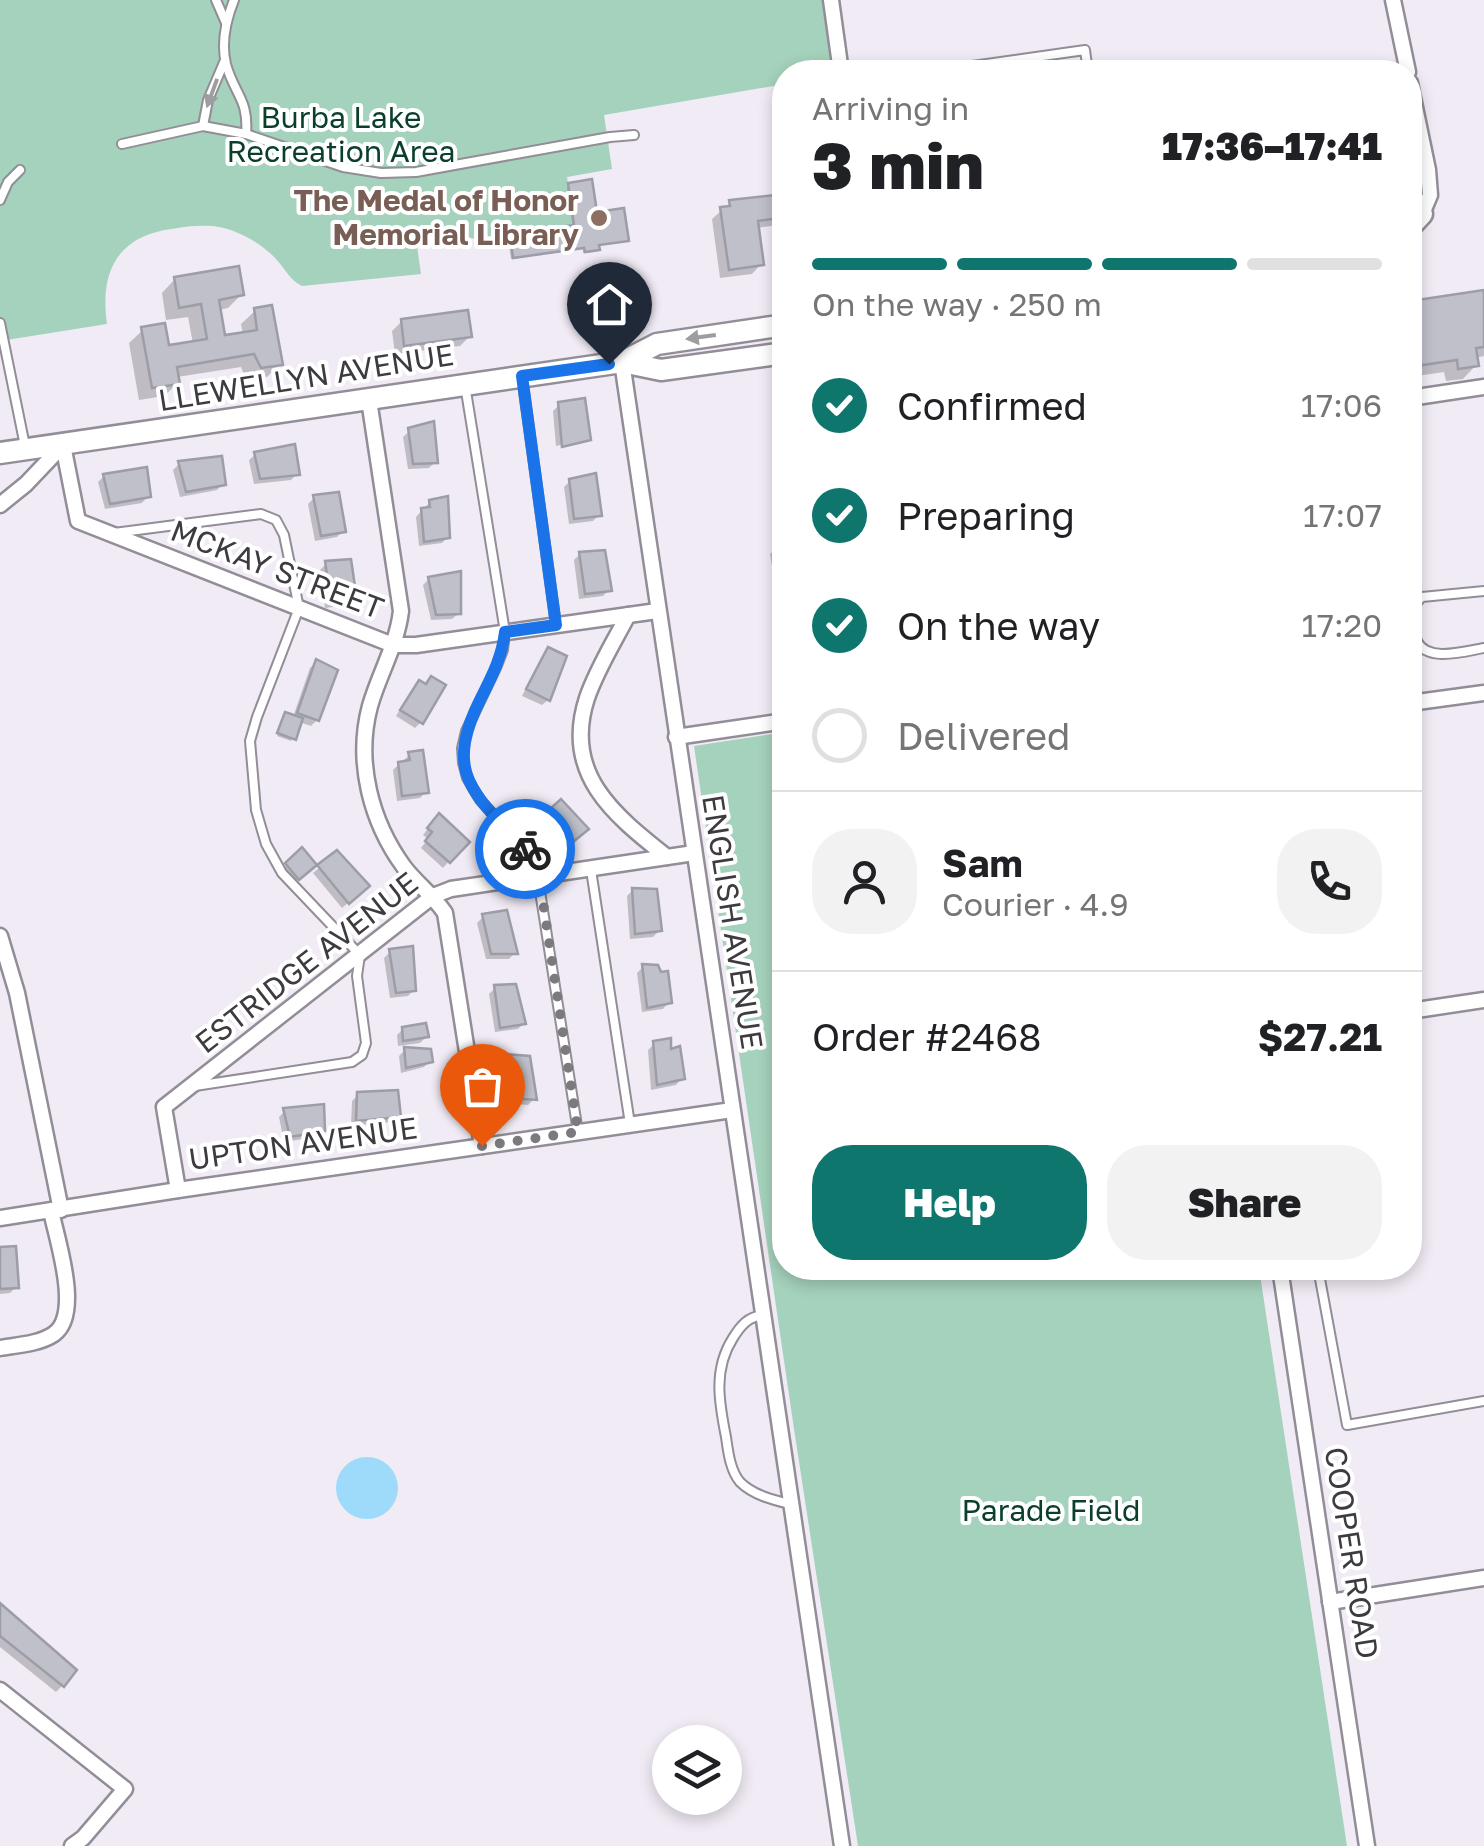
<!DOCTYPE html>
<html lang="en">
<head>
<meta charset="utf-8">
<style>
  body { margin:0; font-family:"Golos Text",sans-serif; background:#f2f2f2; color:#202124; height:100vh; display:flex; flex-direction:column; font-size:38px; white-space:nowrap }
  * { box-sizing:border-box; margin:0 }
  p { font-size:32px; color:#757577 }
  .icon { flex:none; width:55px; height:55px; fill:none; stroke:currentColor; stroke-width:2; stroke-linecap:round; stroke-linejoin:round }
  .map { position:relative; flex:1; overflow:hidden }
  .details { position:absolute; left:772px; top:60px; width:650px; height:1220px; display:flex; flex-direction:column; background:#fff; border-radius:40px; box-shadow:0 5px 15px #0003 }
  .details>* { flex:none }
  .controls { position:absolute; left:652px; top:1725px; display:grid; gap:20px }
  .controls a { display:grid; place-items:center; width:90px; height:90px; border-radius:50%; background:#fff; box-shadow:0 5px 15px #0003; font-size:50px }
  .pin { position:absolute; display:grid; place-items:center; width:85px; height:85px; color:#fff; margin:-102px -42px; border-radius:50% 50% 50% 0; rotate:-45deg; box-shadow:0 0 10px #0007 }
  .pin .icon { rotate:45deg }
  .courier { position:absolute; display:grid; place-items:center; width:100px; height:100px; margin:-50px; border:8px solid #1a73e8; border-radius:50%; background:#fff; color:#222; box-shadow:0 2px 12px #0007 }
  .headline em { font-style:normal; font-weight:800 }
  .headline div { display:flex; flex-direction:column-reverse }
  .headline { display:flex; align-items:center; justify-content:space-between; height:170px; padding:0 40px }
  h1 { font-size:65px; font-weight:800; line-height:75px }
  .bar { display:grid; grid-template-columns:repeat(4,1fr); gap:15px 10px; align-content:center; height:120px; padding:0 40px }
  .bar i { height:12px; border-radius:8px; background:#e0e0e0 }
  .bar .selected { background:#0f766e }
  .bar p { grid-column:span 4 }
  .line { display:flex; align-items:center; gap:25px; padding:0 40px; border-top:2px solid #e0e0e0 }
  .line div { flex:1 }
  .round { display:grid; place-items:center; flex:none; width:105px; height:105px; border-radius:40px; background:#f2f2f2 }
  ol { padding:0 40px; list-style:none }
  li { display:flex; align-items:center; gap:30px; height:110px }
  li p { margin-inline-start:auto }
  li .icon { padding:10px; border-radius:50%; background:#0f766e; color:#fff; stroke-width:4 }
  li:last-child { color:#757577 }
  li i { width:55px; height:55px; border:5px solid #e0e0e0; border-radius:50% }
  .primary-button { display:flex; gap:20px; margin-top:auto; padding:20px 40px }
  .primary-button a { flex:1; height:115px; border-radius:40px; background:#0f766e; color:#fff; font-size:40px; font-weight:800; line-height:115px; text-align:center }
  .primary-button a+a { background:#f2f2f2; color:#202124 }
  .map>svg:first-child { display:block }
  .green { fill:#a5d2bc }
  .water { fill:#9edbfb }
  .shadow { fill:#0003 }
  .building { fill:#bfc0ca; stroke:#9c9da6; stroke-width:2.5 }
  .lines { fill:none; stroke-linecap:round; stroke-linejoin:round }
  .lane-casing { stroke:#928d96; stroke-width:12 }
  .street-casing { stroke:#928d96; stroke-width:19 }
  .secondary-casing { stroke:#928d96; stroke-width:25 }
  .lane { stroke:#fff; stroke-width:8 }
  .street { stroke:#fff; stroke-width:14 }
  .secondary { stroke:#fff; stroke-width:20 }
  .oneway { fill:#9e9d9f }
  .done { stroke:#7c797f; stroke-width:10; stroke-dasharray:0 18 }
  .route { stroke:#1a73e8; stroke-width:12 }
  .education-dot { fill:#8d6e63; stroke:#fff; stroke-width:4 }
  .labels { text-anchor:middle; stroke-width:8; stroke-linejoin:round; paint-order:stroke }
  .park-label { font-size:30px; fill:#0a3f2c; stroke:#fff }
  .education-label { font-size:30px; font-weight:bold; fill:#785e54; stroke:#fff; text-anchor:end }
  .street-label { font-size:30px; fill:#3d3b3f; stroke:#fff }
</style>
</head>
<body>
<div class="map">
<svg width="1484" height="1846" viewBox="0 0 1484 1846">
  <rect width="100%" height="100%" fill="#f1ebf5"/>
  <g class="green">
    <path d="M0,0H822L832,72H785V84L604,115L612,169L567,177L574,225L417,246L421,274L302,286C290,280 285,269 276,259C266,248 252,239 238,233C218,224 199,225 178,228C120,234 99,268 107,324L0,341Z"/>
    <polygon points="785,732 785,1268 1259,1268 1347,1846 858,1846 794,1429 694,746"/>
  </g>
  <circle class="water" cx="367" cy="1488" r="31"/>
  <g class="shadow">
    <polygon points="569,185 595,215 626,240 624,242 597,246 595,252 583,253 583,249 511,259 508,238 511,236 573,227 567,187"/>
    <polygon points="785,196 785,224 757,228 761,264 752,274 720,278 712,219 730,203"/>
    <polygon points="175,279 241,295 228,308 218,310 223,338 243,335 241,324 255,311 280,364 267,377 247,381 241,367 177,377 178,383 164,396 139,400 129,343 143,330 167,348 193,344 188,317 166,320 162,293"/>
    <polygon points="1484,292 1484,356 1475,358 1476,365 1463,379 1446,381 1444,372 1410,377 1410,299 1418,298 1419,303"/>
    <polygon points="402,321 470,336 460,346 395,354 392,331"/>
    <polygon points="559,405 588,439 585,442 585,439 556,446 553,411"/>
    <polygon points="410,431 435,462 429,468 408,469 403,437"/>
    <polygon points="256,454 297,474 291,480 254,484 249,460"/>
    <polygon points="179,464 223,484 217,490 180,497 173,470"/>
    <polygon points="104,476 148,496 142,503 105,509 98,482"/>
    <polygon points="570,481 599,515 593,521 569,524 564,487"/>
    <polygon points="314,498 343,531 337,537 315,541 308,504"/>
    <polygon points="430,502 448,537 442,543 419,546 416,517"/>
    <polygon points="785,540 785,643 770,554"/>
    <polygon points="580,554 609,590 603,596 579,599 574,560"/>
    <polygon points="326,564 354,599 348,605 325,608 320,570"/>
    <polygon points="429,579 459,613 452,619 431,620 423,585"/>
    <polygon points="548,650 548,700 542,705 522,696 542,656"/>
    <polygon points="316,662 317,720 311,726 299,722 291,741 277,736 284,718 293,717 310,668"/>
    <polygon points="413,689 421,722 415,728 396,716"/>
    <polygon points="410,754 426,792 420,798 397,801 393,770 399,764 404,764 404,760"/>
    <polygon points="561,803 579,835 561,850 537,825"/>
    <polygon points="433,822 466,842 443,868 421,848 428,839 423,835"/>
    <polygon points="302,851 314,865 296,881 285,867"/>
    <polygon points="337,853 361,892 342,908 313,873"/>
    <polygon points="633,890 659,931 653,937 630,939 627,896"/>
    <polygon points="483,917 515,953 509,959 486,959 477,923"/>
    <polygon points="390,952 414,990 408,996 390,998 384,958"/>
    <polygon points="643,967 669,1002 663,1009 642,1012 637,973"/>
    <polygon points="495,988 524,1023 518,1029 495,1032 489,994"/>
    <polygon points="403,1029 426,1037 420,1043 398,1046 397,1035"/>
    <polygon points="654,1044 669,1053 682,1078 676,1085 651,1090 648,1050"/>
    <polygon points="405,1050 430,1061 424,1067 401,1073 399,1056"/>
    <polygon points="505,1057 534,1099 528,1105 504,1103 499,1063"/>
    <polygon points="358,1095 398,1116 392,1122 351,1126 352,1101"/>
    <polygon points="285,1111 323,1130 316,1137 284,1142 279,1117"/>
    <polygon points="0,1249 16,1287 10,1293 0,1294"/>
    <polygon points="0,1606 62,1686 56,1692 0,1647"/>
  </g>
  <g class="building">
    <polygon points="592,179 597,212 624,208 629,241 599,245 600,250 585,252 584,248 513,258 510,234 574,225 568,183"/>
    <polygon points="785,194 785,217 758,221 764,265 729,270 720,207 730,206 729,200"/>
    <polygon points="239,266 244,295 219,300 225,335 257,330 254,308 272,305 283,365 261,368 254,354 177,367 180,384 152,388 141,327 165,323 169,345 207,339 201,304 179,308 174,277"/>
    <polygon points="1484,290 1484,347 1476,348 1479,366 1458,369 1457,360 1416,366 1412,343 1410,344 1410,301"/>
    <polygon points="468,310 472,337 404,346 401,319"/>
    <polygon points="585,398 591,440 562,447 558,402"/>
    <polygon points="434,421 438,463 413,464 408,428"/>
    <polygon points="295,444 300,475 260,479 254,452"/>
    <polygon points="222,456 226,485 186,492 178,461"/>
    <polygon points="147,467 151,497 110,504 103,474"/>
    <polygon points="596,473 602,516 574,519 569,479"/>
    <polygon points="339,492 346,532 321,536 313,495"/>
    <polygon points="448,496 450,538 424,542 421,508 430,507 429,500"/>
    <polygon points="605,550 612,591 585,594 579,552"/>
    <polygon points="351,559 357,600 331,604 325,561"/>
    <polygon points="461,571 461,614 436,615 428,577"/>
    <polygon points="548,647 567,656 550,701 526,689"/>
    <polygon points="316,659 338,670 319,721 297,713"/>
    <polygon points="431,676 446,685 423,724 400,710 419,680 426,684"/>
    <polygon points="285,712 303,718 296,740 277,733"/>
    <polygon points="423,750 429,793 402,796 398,762 410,760 408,752"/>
    <polygon points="561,799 589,829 568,846 541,817"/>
    <polygon points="439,813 470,842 450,863 425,841 432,832 427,828"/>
    <polygon points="302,847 317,865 299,880 285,863"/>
    <polygon points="337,850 370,886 349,904 317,865"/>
    <polygon points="632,888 657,889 662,931 635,934"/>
    <polygon points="507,910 518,954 491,954 482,914"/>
    <polygon points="413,946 416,991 396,993 389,949"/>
    <polygon points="642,964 658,965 661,972 668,971 672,1003 647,1008"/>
    <polygon points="516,984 526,1024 500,1028 494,985"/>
    <polygon points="426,1023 429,1037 403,1041 402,1027"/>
    <polygon points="671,1038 671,1049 680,1046 685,1079 657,1085 653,1041"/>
    <polygon points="404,1047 431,1049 433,1062 406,1068"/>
    <polygon points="504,1054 530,1056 537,1100 510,1098"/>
    <polygon points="398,1090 401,1117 356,1121 357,1092"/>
    <polygon points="324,1104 325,1131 290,1137 283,1108"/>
    <polygon points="16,1246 19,1288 0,1289 0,1247"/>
    <polygon points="0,1603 77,1670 64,1687 0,1636"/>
  </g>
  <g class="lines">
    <g class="lane-casing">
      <g id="lane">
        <polyline points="216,0 226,23"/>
        <path d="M234,0C226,20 221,43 226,64C234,94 249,99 246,134"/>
        <polyline points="929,72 1085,50 1088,72"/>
        <polyline points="203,126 208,100 225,60"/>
        <polyline points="122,144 203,126 246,134 343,167 381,173 416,172 610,137 634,135"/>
        <polyline points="0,200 8,182 20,170"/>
        <polyline points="0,323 25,446"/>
        <polyline points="522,377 556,625"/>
        <polyline points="465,385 505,632 503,650 496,668 466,731 462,748 463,763 467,778 480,800 535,860 578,1132"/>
        <polyline points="114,533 261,514 276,520 284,535 299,608 257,717 250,741 256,810 266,844 282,873 360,955 357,976 366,1043 362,1055 352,1062 195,1086"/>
        <path d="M1484,591L1422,597C1412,606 1413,612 1415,625C1415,630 1415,636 1417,641C1427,663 1466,651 1484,648"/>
        <polyline points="591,870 630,1124"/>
        <polyline points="1318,1268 1347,1425 1484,1401"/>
        <path d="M763,1315C748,1317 741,1325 733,1338C713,1369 719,1402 726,1437C728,1451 730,1470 740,1482C753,1495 773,1500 790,1504"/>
      </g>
    </g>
    <g class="street-casing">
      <g id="street">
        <polyline points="831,0 841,72"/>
        <polyline points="1393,0 1408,72"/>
        <polyline points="1410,83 1428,170 1430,195 1422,214"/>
        <polyline points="622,362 842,1846"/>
        <polyline points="1410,398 1484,387"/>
        <path d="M369,400L401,611C397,645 379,674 370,706C355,762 371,822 404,867C417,884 433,895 445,913L482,1146"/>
        <polyline points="63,445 78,521 393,645 416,645 657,611"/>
        <polyline points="0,505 26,484 63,445"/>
        <path d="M628,615C614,642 597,669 587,698C562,774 614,815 667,857"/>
        <polyline points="1410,703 1484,693"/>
        <polyline points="676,737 785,721"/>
        <polyline points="0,936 17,993 61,1210"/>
        <polyline points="1410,1011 1484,1000"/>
        <polyline points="178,1190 164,1107 433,896 451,889 694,853"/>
        <polyline points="0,1218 178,1190 732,1110"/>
        <polyline points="1280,1268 1367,1846"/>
        <path d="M0,1348C18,1345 39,1344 54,1334C82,1314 57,1240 51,1211"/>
        <polyline points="1330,1602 1484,1578"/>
        <polyline points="0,1690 125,1789 83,1838 72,1846"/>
      </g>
    </g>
    <g class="secondary-casing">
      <g id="secondary">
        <polyline points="1410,227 1422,214"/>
        <polyline points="622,362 661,370 785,353"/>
        <polyline points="0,453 622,362 657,344 785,325"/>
      </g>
    </g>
    <use href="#lane" class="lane"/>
    <use href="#street" class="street"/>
    <use href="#secondary" class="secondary"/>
  </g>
  <defs><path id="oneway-solid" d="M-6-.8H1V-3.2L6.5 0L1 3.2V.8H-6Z" transform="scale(2.5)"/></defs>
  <g class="oneway">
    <use href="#oneway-solid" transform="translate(212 93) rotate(110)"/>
    <use href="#oneway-solid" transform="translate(701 337) rotate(172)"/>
  </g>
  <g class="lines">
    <polyline class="done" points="482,1146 578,1132 539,876 535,860 525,849"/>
    <path class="route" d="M525,849C475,794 442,775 481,698C492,676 502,657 505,632L556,625L522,376L609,364"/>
  </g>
  <circle class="education-dot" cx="599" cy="218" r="10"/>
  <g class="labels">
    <g class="park-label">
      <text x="341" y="128">Burba Lake<tspan x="341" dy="34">Recreation Area</tspan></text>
      <text x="1051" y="1521">Parade Field</text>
    </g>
    <g class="education-label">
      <text x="579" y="211">The Medal of Honor<tspan x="579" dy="34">Memorial Library</tspan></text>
    </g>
    <g class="street-label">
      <text transform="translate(306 378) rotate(-9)" y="10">LLEWELLYN AVENUE</text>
      <text transform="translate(277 570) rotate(21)" y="10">MCKAY STREET</text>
      <text transform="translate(732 922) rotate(81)" y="10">ENGLISH AVENUE</text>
      <text transform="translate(307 963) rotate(-38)" y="10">ESTRIDGE AVENUE</text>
      <text transform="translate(303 1144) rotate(-8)" y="10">UPTON AVENUE</text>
      <text transform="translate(1351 1553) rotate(81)" y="10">COOPER ROAD</text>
    </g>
  </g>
</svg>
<div class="controls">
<a><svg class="icon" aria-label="layers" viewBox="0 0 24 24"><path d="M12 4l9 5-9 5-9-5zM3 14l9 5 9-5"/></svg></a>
</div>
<div class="pin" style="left:482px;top:1146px;background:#ea580c"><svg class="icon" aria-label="bag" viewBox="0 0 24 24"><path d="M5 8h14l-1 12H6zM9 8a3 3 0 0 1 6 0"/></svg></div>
<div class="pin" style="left:609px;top:364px;background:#1f2937"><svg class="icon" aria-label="home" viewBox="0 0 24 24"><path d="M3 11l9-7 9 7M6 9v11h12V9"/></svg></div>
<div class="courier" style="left:525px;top:849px"><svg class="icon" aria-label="bike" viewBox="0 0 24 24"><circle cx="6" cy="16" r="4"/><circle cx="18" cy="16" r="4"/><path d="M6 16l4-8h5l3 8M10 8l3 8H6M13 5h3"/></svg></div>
<section class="details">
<div class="headline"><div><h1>3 min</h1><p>Arriving in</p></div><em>17:36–17:41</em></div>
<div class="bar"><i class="selected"></i><i class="selected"></i><i class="selected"></i><i></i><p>On the way · 250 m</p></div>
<ol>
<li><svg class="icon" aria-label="check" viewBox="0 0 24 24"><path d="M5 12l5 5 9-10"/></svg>Confirmed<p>17:06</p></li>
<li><svg class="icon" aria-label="check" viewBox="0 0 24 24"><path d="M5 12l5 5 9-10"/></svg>Preparing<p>17:07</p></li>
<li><svg class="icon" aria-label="check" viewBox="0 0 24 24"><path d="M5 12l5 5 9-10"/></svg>On the way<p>17:20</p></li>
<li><i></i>Delivered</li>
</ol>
<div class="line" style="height:180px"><a class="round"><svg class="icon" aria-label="person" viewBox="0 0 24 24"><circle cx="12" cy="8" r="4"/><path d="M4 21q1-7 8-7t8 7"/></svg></a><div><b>Sam</b><p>Courier · 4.9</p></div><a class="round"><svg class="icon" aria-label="phone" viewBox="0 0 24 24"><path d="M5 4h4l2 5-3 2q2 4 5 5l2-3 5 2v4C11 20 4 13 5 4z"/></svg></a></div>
<div class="line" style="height:130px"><div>Order #2468</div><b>$27.21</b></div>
<div class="primary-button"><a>Help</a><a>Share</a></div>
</section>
</div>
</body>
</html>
